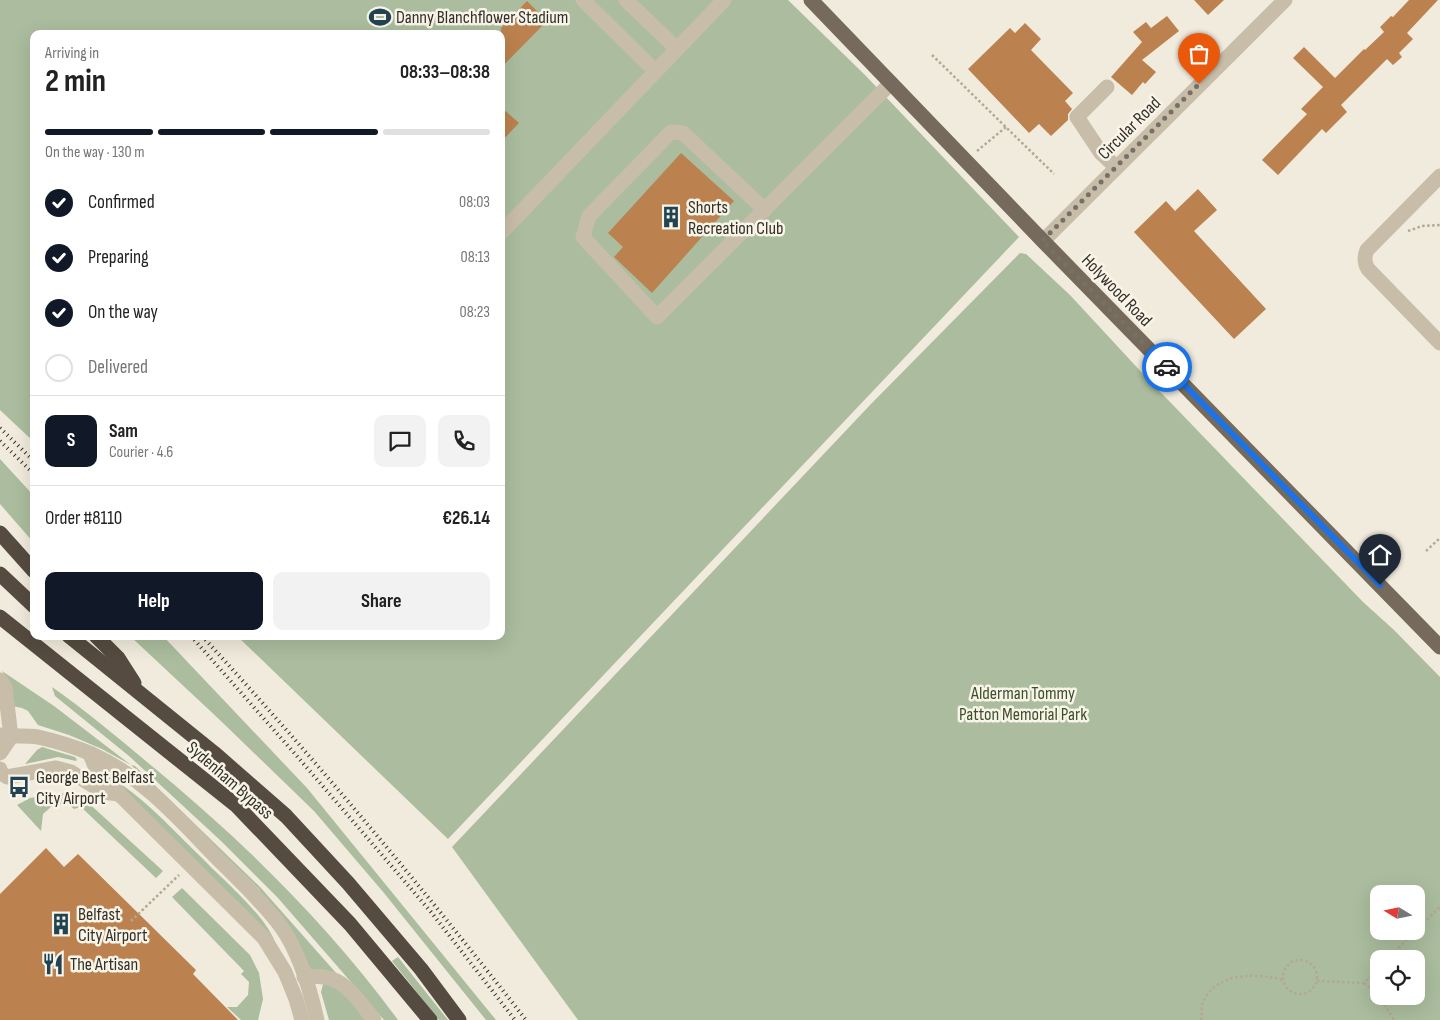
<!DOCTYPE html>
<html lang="en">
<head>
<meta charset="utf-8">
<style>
  body { margin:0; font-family:"Sofia Sans Condensed",sans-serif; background:#f2f2f2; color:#222; height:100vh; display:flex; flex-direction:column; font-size:19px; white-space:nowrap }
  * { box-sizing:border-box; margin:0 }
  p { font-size:16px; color:#767676 }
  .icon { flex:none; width:28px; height:28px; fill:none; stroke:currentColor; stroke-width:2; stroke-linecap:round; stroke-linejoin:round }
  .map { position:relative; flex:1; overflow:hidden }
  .drawer { position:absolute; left:30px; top:30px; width:475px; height:610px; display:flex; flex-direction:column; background:#fff; border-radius:10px; box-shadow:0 5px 20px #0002 }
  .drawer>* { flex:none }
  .needle { width:32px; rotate:280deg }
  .tools { position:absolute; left:1370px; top:885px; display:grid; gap:10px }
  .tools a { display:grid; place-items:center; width:55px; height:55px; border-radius:10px; background:#fff; box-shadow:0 5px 20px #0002; font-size:25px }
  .pin { position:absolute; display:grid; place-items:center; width:42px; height:42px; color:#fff; margin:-51px -21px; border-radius:50% 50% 50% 0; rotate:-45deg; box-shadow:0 0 5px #0007 }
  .pin .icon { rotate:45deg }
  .courier { position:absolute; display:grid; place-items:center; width:50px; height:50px; margin:-25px; border:4px solid #1a73e8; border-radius:50%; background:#fff; color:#222; box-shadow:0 1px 6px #0007 }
  .summary em { font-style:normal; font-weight:700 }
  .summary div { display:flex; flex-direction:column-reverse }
  .summary { display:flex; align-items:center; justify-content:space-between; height:85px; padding:0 15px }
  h1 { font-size:32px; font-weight:700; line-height:38px }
  .bar { display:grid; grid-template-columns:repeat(4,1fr); gap:8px 5px; align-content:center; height:60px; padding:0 15px }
  .bar i { height:6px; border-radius:4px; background:#e0e0e0 }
  .bar .active { background:#111827 }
  .bar p { grid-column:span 4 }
  .line { display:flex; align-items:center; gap:12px; padding:0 15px; border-top:1px solid #e0e0e0 }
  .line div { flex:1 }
  .round { display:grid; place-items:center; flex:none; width:52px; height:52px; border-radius:10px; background:#f2f2f2 }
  ol { padding:0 15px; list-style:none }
  li { display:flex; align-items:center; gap:15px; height:55px }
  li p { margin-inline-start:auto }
  li .icon { padding:5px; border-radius:50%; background:#111827; color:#fff; stroke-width:4 }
  li:last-child { color:#767676 }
  li i { width:28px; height:28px; border:2px solid #e0e0e0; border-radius:50% }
  .primary-button { display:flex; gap:10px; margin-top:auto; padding:10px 15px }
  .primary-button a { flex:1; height:58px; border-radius:10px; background:#111827; color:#fff; font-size:20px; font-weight:700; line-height:58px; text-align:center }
  .primary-button a+a { background:#f2f2f2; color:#222 }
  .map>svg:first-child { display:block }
  .green { fill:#abbd9e; fill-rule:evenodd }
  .building { fill:#bb824f }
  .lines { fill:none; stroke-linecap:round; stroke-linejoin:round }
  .path { stroke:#b2a894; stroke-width:2.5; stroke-dasharray:2.5 2.5; stroke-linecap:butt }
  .minor { stroke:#c7bda9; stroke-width:15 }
  .major { stroke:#756a5b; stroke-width:15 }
  .highway { stroke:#554b40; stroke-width:15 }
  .rail { stroke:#342f28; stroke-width:4; stroke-dasharray:1 4; stroke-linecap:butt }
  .done { stroke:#767167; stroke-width:5; stroke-dasharray:0 9 }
  .route { stroke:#1a73e8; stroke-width:6 }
  .labels { text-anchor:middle; stroke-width:5; stroke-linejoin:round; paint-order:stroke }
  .poi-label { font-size:18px; fill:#342f28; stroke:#f8f4e8; text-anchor:start }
  .street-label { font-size:18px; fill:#342f28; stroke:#f8f4e8 }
  .park-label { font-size:18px; fill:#3c502e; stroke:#f8f4e8 }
</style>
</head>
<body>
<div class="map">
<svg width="1440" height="1020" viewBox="0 0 1440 1020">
  <rect width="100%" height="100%" fill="#f0ebdc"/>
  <g class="green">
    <polygon points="0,0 788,0 865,75 1019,237 448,839 237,636 501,636 501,34 34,34 34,442 0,410"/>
    <path d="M1020,253L1026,254L1070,295L1144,375L1363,602L1394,630L1440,677V1020H578L452,847L871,404ZM1379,894H1416V931H1379ZM1379,959H1416V996H1379Z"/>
    <polygon points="0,459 34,496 34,543 0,504"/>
    <polygon points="130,636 163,636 307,788 496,1020 486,1020 384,893 314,811 222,722"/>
    <polygon points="2,671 54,706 131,765 135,766 260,887 337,974 311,970 259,889 131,765 102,749 69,735 38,725 28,711 22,708 12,706 7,679"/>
    <path d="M52,687C85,710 116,736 147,762C240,838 327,923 398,1020H384L278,898L220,840L129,756L55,696Z"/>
    <polygon points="42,747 75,757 77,760 76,761 58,757 25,764 37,750"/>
    <path d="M121,784C152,806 176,833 203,859C223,880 270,919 276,946L118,786Z"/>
    <polygon points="60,793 71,794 84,799 163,871 156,878 81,807 74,809 67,803 52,806 43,814 41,831 17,805 30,798"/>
    <polygon points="182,888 250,955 259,973 263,999 258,1020 241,1020 227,1007 237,1007 248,995 249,982 241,974 244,971 172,897"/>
    <polygon points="398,957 448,1020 439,1020 392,961"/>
    <polygon points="323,984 338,986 366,1020 329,1020 321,992"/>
  </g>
  <g class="building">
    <polygon points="1194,0 1224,0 1208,15"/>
    <polygon points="1409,0 1438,0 1407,33 1413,39 1399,53 1402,57 1393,65 1387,59 1341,105 1347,112 1326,133 1322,129 1278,175 1262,160 1307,114 1301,109 1323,87 1293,58 1304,47 1335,78 1364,49 1365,50 1384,32 1380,27 1391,16 1393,17"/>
    <polygon points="527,1 547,21 501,68 501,28"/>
    <polygon points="1167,16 1179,31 1142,60 1156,72 1145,84 1143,82 1132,95 1111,77 1142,42 1133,32 1146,22 1151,28"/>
    <polygon points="1025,23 1041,39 1031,50 1073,93 1065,101 1072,109 1068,114 1068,120 1051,136 1039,124 1029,133 968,69 1010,28 1015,33"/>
    <polygon points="501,107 519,123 501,142"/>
    <polygon points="681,153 734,201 652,293 614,257 623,247 608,233"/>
    <polygon points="1198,189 1217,210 1194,231 1266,309 1234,339 1134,232 1166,201 1175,211"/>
    <polygon points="46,848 64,867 78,854 196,970 193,974 238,1020 0,1020 0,894"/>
  </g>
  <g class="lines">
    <g class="path">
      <polyline points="932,55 1054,174"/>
      <polyline points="977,151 1006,127"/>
      <polyline points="1408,231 1422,226 1440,225"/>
      <polyline points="1426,551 1440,538"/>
      <polyline points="131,921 179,875"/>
      <polyline points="1416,930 1440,907"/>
      <polyline points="1388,959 1415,931"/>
      <circle cx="1300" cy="977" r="17"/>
      <polyline points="1317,981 1364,983 1379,968"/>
      <polyline points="1364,983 1379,996"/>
      <polyline points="1379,996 1394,1020"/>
      <path d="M1201,1020C1202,1014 1201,1005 1204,1000C1218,972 1257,973 1283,980"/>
    </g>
    <g class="minor">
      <polyline points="583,0 655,71"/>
      <polyline points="626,0 677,49"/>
      <polyline points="1107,87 1077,117 1101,153 1116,167"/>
      <path d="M1440,176L1367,250C1364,257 1364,262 1368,269L1440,343"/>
      <polyline points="765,210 683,133 671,132 589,216 583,237 657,317 891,83"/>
      <polyline points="501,233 724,0"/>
      <polyline points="1043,241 1285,0"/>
      <polyline points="0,680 5,687 11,737 0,753"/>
      <path d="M0,735C13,737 25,735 38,737C56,741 75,747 92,754C142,776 180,820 217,858C239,880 263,902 282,928C300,954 310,989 317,1020"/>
      <polyline points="90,754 95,766 119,794 264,938 285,972 296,999 302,1020"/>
      <polyline points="0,769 0,772 7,777 56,768 71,772 103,792 119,794"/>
      <path d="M304,977C311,977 318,976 324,977C347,980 361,1004 374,1020"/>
    </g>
    <polyline class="major" points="811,0 1043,241 1440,647"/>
    <g class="highway">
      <polyline points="0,533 34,571"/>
      <polyline points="0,574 34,606"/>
      <polyline points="0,617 237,806 350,924 430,1020"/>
      <polyline points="69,636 214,753 286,816 348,883 421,969 459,1020"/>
      <polyline points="96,636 118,658 134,683"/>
    </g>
    <g class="rail">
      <polyline points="0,428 34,461"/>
      <polyline points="0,441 34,474"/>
      <polyline points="191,636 296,755 431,912 515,1020"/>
      <path d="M202,636C315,759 423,888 526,1020"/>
    </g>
  </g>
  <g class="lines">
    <polyline class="done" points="1167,367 1042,241 1199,84"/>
    <polyline class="route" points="1167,367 1380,585"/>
  </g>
  <defs>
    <g id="stadium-bare" transform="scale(1.725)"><path d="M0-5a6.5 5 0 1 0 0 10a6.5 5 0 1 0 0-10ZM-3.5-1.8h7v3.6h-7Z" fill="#224452" stroke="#f8f4e8" stroke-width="2.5" paint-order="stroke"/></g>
    <g id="building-bare" transform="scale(1.725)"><path d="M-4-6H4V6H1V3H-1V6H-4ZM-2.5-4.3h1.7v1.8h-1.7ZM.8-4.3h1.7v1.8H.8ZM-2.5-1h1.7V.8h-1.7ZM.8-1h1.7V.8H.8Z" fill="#224452" stroke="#f8f4e8" stroke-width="2.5" paint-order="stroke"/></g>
    <g id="bus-bare" transform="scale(1.725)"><path d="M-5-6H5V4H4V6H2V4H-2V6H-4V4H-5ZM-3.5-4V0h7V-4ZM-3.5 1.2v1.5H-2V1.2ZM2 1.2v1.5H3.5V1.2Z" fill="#224452" stroke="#f8f4e8" stroke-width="2.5" paint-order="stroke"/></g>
    <g id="restaurant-bare" transform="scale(1.725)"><path d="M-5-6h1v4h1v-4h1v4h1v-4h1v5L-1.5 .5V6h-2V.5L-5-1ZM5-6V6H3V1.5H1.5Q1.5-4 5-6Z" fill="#224452" stroke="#f8f4e8" stroke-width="2.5" paint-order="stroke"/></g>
  </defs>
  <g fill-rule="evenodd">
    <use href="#stadium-bare" x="380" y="17"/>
    <use href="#building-bare" x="671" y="217"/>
    <use href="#bus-bare" x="19" y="787"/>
    <use href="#building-bare" x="61" y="924"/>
    <use href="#restaurant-bare" x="53" y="964"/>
  </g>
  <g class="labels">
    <g class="poi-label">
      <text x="396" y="23">Danny Blanchflower Stadium</text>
      <text x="688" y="213">Shorts<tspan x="688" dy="21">Recreation Club</tspan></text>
      <text x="36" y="783">George Best Belfast<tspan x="36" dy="21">City Airport</tspan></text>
      <text x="78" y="920">Belfast<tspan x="78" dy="21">City Airport</tspan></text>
      <text x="70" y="970">The Artisan</text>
    </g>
    <g class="street-label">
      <text transform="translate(1129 128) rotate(-45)" y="6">Circular Road</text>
      <text transform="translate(1117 290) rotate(46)" y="6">Holywood Road</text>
      <text transform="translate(230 780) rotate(41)" y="6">Sydenham Bypass</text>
    </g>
    <g class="park-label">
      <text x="1023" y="699">Alderman Tommy<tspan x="1023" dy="21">Patton Memorial Park</tspan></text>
    </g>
  </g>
</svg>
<div class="tools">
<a><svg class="needle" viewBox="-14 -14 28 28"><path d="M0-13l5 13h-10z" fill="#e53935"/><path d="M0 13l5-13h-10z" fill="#767676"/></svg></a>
<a><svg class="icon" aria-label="locate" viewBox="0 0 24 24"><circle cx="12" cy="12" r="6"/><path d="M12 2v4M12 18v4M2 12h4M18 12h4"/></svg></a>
</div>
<div class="pin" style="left:1199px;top:84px;background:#ea580c"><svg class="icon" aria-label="bag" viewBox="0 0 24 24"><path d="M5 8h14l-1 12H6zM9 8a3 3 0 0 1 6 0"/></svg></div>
<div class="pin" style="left:1380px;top:585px;background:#1f2937"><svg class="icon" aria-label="home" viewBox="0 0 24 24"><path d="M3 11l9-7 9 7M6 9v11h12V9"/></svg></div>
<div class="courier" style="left:1167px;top:367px"><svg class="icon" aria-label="car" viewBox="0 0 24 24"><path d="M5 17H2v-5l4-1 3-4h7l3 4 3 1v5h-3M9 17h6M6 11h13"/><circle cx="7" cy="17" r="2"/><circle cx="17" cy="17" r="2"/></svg></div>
<section class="drawer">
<div class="summary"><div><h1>2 min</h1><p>Arriving in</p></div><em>08:33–08:38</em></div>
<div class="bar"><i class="active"></i><i class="active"></i><i class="active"></i><i></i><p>On the way · 130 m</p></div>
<ol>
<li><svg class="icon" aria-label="check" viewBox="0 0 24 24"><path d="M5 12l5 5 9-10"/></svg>Confirmed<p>08:03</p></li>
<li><svg class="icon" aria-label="check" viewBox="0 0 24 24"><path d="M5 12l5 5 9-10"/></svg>Preparing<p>08:13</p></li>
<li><svg class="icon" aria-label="check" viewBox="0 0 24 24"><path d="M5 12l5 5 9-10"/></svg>On the way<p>08:23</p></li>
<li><i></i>Delivered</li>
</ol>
<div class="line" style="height:90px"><b class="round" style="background:#111827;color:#fff">S</b><div><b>Sam</b><p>Courier · 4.6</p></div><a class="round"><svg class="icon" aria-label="chat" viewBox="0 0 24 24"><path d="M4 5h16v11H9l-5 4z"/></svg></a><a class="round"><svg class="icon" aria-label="phone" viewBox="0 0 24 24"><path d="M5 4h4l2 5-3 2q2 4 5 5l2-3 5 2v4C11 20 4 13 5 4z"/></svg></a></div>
<div class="line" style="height:65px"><div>Order #8110</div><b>€26.14</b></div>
<div class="primary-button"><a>Help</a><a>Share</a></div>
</section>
</div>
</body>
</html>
